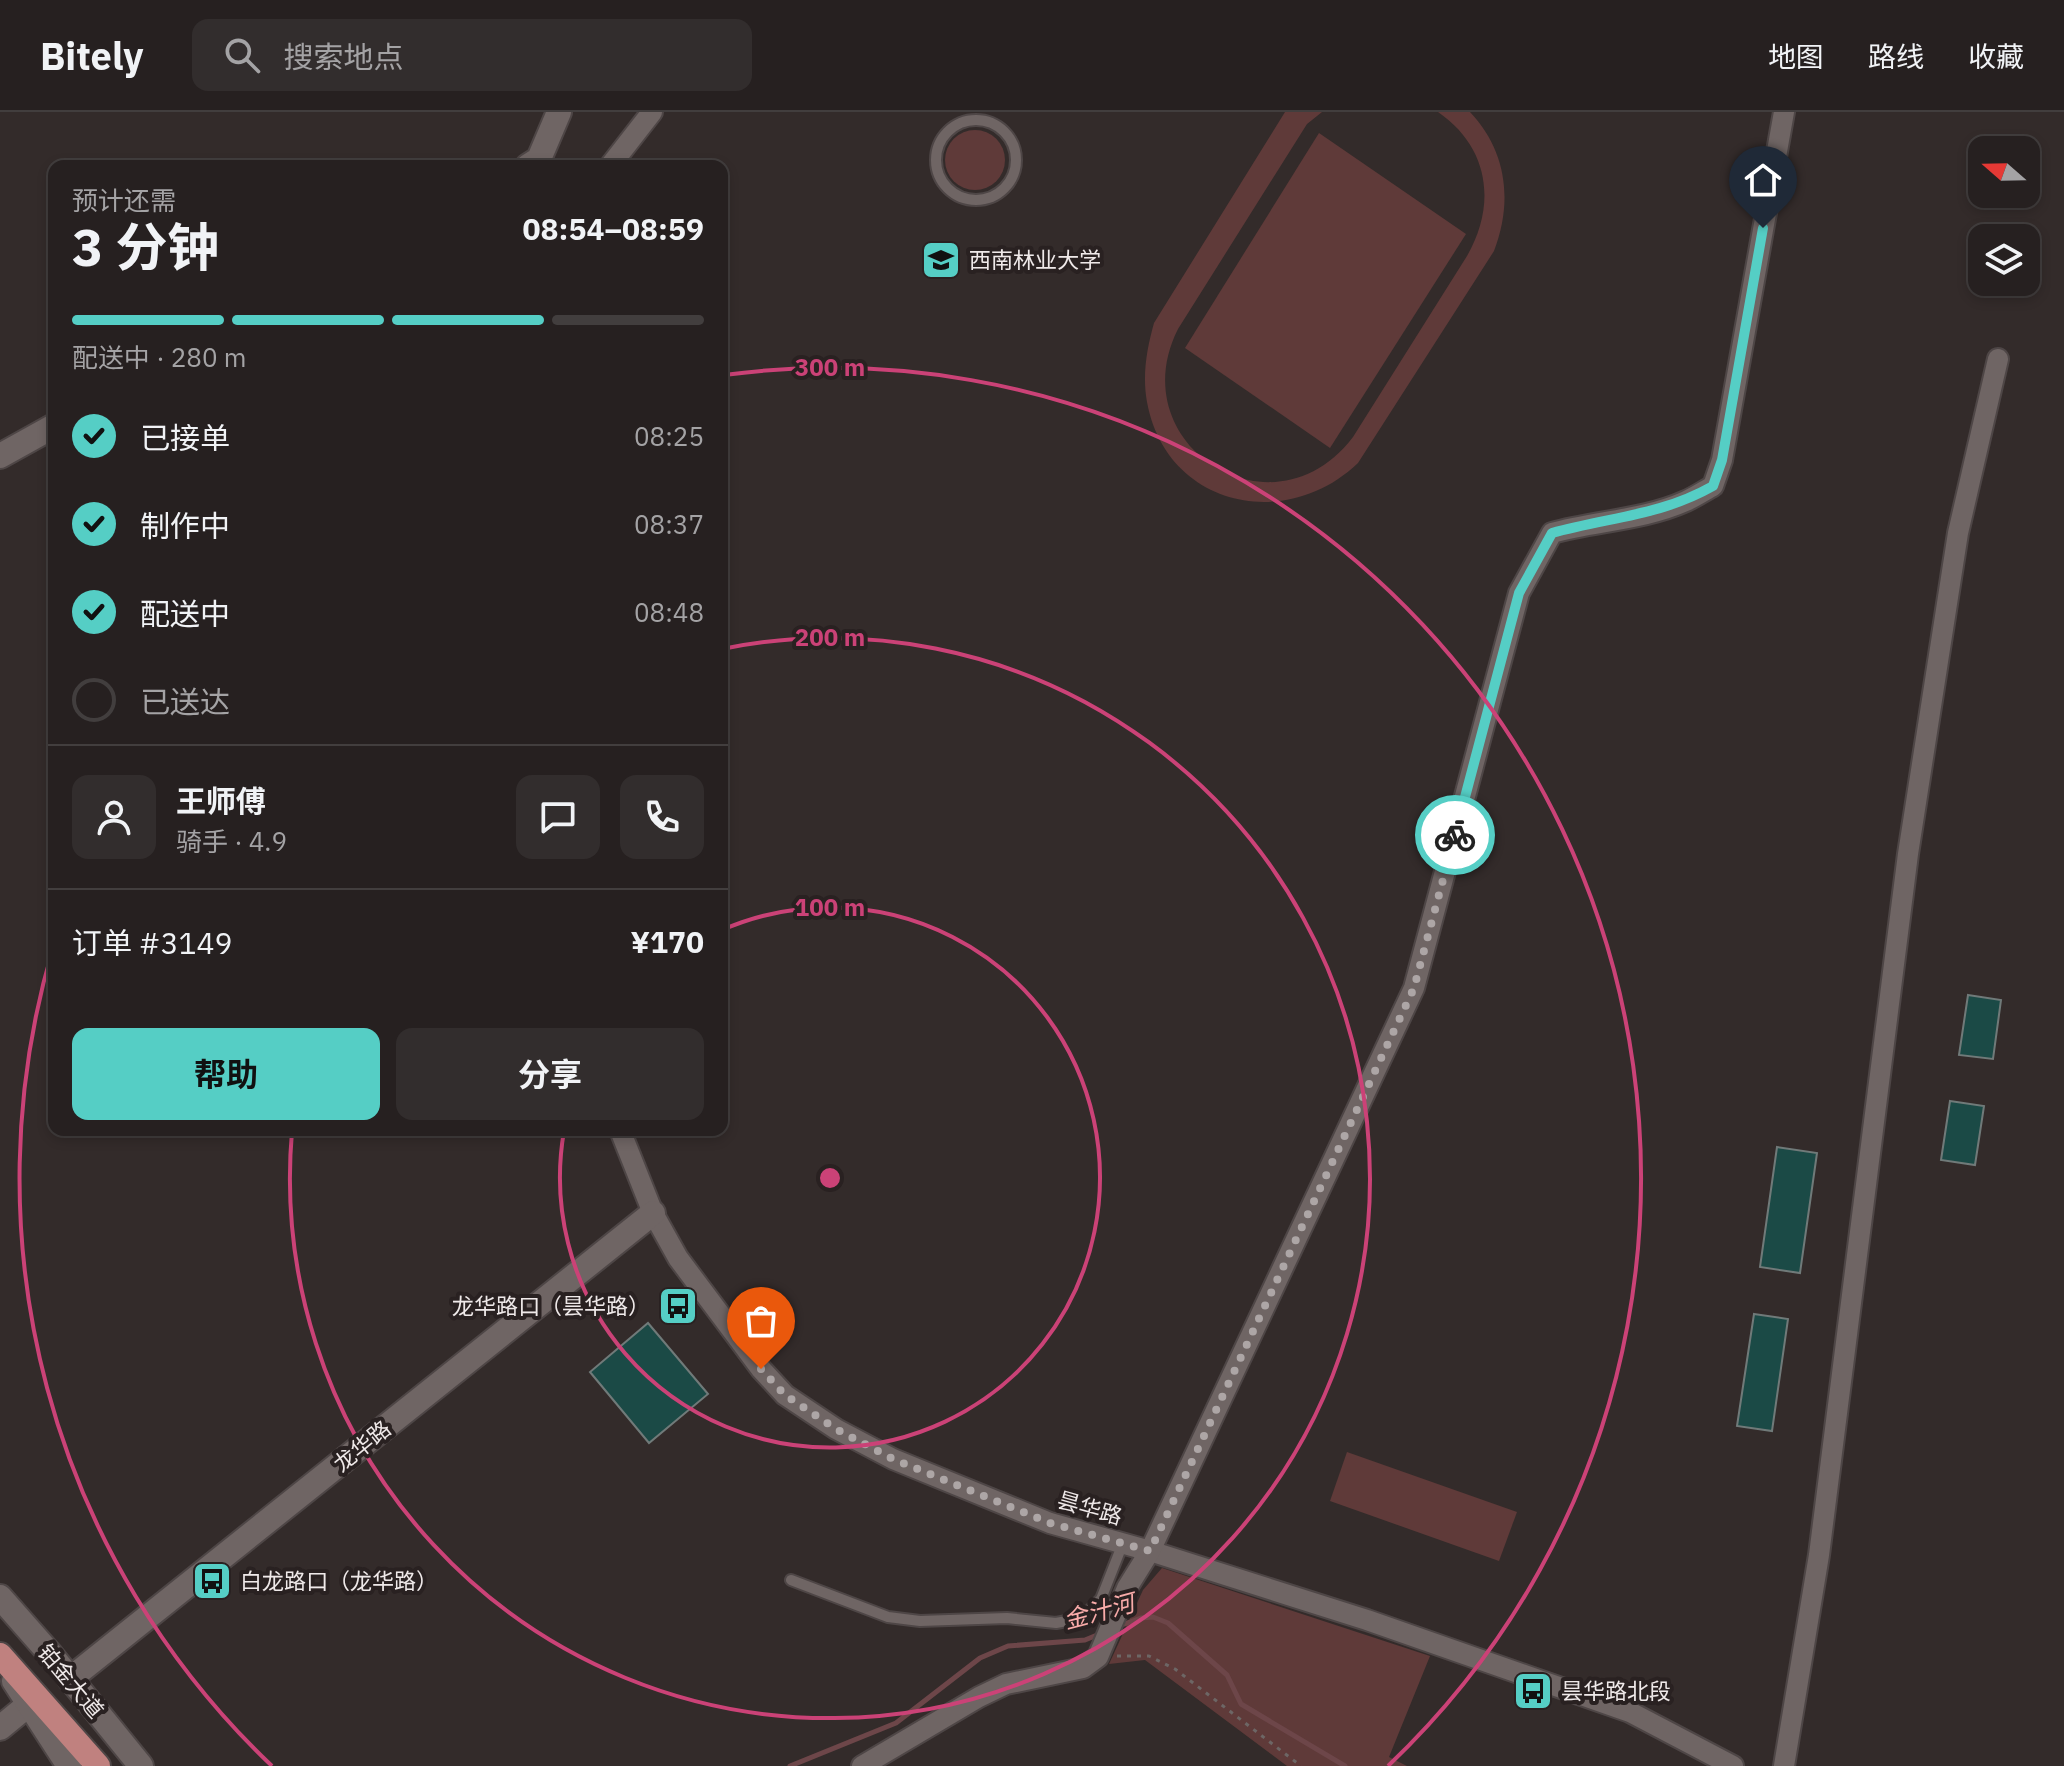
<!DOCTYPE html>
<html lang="zh">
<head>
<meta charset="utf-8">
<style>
  body { margin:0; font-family:"IBM Plex Sans","Noto Sans SC",sans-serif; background:#322d2d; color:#f1f3f6; height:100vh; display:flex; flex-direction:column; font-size:30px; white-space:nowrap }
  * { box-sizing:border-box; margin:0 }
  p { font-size:26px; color:#a4a3a5 }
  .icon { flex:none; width:44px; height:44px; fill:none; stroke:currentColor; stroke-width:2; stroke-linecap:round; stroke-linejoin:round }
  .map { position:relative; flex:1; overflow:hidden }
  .drawer { position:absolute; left:48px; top:48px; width:680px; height:976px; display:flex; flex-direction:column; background:#262020; border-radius:16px; box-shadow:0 4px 12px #0003,0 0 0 2px #423e3e }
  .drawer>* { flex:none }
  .needle { width:52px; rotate:290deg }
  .controls { position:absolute; left:1968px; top:24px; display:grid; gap:16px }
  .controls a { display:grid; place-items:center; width:72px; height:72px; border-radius:16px; background:#262020; box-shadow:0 4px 12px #0003,0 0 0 2px #423e3e; font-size:40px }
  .pin { position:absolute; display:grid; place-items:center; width:68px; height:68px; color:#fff; margin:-82px -34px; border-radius:50% 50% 50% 0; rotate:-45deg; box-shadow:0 0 8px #0007 }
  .pin .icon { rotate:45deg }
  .courier { position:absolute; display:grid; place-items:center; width:80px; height:80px; margin:-40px; border:6px solid #55cec5; border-radius:50%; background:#fff; color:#222; box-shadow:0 2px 10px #0007 }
  .overview em { font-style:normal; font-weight:700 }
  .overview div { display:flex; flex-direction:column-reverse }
  .overview { display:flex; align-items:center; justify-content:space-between; height:136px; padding:0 24px }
  h1 { font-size:52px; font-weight:700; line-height:60px }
  .bar { display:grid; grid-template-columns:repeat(4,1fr); gap:12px 8px; align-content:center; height:96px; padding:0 24px }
  .bar i { height:10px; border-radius:6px; background:#423e3e }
  .bar .active { background:#55cec5 }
  .bar p { grid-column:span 4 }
  .line { display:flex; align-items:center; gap:20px; padding:0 24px; border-top:2px solid #423e3e }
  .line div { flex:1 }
  .round { display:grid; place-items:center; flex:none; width:84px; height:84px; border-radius:16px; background:#322d2d }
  ol { padding:0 24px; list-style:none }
  li { display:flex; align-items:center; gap:24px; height:88px }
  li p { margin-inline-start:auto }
  li .icon { padding:8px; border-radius:50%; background:#55cec5; color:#111; stroke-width:4 }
  li:last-child { color:#a4a3a5 }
  li i { width:44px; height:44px; border:4px solid #423e3e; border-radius:50% }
  .action { display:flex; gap:16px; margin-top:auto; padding:16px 24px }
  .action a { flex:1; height:92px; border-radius:16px; background:#55cec5; color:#111; font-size:32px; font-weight:700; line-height:92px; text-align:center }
  .action a+a { background:#322d2d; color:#f1f3f6 }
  header { display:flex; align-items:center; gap:48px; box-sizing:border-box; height:112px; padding:0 40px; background:#262020; border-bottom:2px solid #423e3e }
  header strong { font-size:38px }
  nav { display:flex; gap:44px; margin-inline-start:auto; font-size:28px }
  .search { width:560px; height:72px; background:#322d2d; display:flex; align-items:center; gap:20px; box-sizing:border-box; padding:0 28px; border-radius:16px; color:#a4a3a5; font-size:30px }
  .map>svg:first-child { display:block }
  .green { fill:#5f3a39 }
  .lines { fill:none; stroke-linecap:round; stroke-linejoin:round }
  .stream { stroke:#6d4649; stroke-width:5 }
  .building { fill:#1b4a46; stroke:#707a79; stroke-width:2 }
  .service-casing { stroke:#4e4646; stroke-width:14 }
  .minor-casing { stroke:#4e4646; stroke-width:24 }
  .tertiary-casing { stroke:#4e4646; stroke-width:28 }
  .secondary-casing { stroke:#4e4646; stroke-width:28 }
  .trunk-casing { stroke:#4e4646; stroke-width:28 }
  .path { stroke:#6d6665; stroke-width:3; stroke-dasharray:4 6; stroke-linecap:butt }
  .service { stroke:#6f6564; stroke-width:10 }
  .minor { stroke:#6f6564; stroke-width:20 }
  .tertiary { stroke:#6f6564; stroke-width:24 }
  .secondary { stroke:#6f6564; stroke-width:24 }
  .trunk { stroke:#c0817f; stroke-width:24 }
  .done { stroke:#ada6a6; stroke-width:8; stroke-dasharray:0 14.4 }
  .route { stroke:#55cec5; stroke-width:10 }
  .ring { fill:none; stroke:#cb4277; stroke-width:4 }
  .labels { text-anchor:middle; stroke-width:8; stroke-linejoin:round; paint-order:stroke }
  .poi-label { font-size:22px; fill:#efe9e9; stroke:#292121; text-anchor:start }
  .street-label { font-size:22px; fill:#efe9e9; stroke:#292121 }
  .water-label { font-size:24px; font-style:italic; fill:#f9aba9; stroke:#292121 }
  .centre { fill:#cb4277; stroke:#292121; stroke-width:4 }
  .ring-label { font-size:24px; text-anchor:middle; font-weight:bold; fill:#cb4277; stroke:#292121; stroke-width:8; stroke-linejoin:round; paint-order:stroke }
</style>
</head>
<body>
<header>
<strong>Bitely</strong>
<div class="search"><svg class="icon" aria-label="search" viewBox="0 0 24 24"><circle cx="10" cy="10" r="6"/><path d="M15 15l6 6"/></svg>搜索地点</div>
<nav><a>地图</a><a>路线</a><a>收藏</a></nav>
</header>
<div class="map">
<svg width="2064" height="1654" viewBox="0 0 2064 1654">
  <rect width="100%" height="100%" fill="#332b2a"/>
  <g class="green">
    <path d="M1285,0H1322L1307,12L1178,217C1120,332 1272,431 1353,325L1467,144C1497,92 1489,35 1438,0H1470C1507,39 1513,90 1494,139L1358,351C1285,421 1166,394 1147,290C1142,263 1147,236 1154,211Z"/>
    <circle cx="975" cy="48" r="30"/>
    <polygon points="1319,21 1466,122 1330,336 1185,236"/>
    <polygon points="1347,1340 1517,1400 1499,1449 1330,1389"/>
    <polygon points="1162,1456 1430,1544 1389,1645 1407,1654 1287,1654 1145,1548 1109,1552 1143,1478"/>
  </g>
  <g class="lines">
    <g class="stream">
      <polyline points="1119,1514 1141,1506 1153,1505 1168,1511 1227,1563 1241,1592 1345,1654"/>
      <polyline points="790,1654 896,1611 980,1546 1008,1534 1085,1528 1102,1521"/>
    </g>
  </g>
  <g class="building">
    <polygon points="1968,883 2001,888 1993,947 1959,943"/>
    <polygon points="1950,989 1984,994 1975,1053 1941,1048"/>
    <polygon points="1777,1035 1817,1041 1800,1161 1760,1155"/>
    <polygon points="1754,1202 1788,1207 1772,1319 1737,1314"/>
    <polygon points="648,1211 708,1282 649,1331 590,1260"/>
  </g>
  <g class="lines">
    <g class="service-casing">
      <g id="service">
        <circle cx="976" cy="48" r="40"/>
        <polyline points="791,1468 888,1505 920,1509 1007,1506 1056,1511 1072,1508 1089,1499 1101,1487 1123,1431"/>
      </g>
    </g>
    <g class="minor-casing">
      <g id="minor">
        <polyline points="610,54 652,0"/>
        <polyline points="620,1018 653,1101 678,1146 761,1257 785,1283 836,1317 893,1347 1050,1411 1150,1439 1367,1508 1630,1600 1733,1654"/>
        <path d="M862,1654L979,1585L1006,1572L1083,1556L1098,1545L1127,1476L1150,1439L1414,876L1519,481L1552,421C1595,409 1644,408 1686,389C1695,385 1704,379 1713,374L1722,348L1784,0"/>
        <polyline points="1784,1654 1819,1443 1908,742 1958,421 1998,247"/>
      </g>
    </g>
    <g class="tertiary-casing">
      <g id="tertiary">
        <polyline points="528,54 539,47 559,0"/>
        <polyline points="0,344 54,314"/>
        <polyline points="70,1567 653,1101"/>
        <polyline points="0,1616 28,1593"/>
      </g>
    </g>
    <g class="secondary-casing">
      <g id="secondary">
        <polyline points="0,1485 51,1543 141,1654"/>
        <polyline points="14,1569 69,1654"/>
      </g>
    </g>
    <g class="trunk-casing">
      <polyline id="trunk" points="0,1543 98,1654"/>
    </g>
    <polyline class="path" points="1117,1544 1149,1544 1175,1557 1301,1654"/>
    <use href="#service" class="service"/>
    <use href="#minor" class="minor"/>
    <use href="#tertiary" class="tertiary"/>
    <use href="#secondary" class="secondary"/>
    <use href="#trunk" class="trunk"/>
  </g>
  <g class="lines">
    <polyline class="done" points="761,1257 785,1283 836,1317 893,1347 1050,1411 1150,1439 1414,876 1455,723"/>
    <path class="route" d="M1455,723L1519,481L1552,421C1609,405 1660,404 1713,374L1722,348L1763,116"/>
  </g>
  <g class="ring">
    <path d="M722 818A270 270 0 1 1 564 1019"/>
    <path d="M722 537A540 540 0 1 1 292 1019"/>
    <path d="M272 1654A810 810 0 0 1 53 836M724 263A810 810 0 0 1 1388 1654"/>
  </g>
  <defs>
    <g id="university-square" transform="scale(2)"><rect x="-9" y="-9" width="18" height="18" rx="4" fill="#55cec5" stroke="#292121"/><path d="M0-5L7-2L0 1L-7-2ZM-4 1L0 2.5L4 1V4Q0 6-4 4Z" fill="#111"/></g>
    <g id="bus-square" transform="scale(2)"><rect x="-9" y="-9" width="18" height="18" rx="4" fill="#55cec5" stroke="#292121"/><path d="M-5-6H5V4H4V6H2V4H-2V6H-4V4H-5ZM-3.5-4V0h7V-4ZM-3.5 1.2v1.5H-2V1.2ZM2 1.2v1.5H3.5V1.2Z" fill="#111"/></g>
  </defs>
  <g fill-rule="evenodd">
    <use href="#university-square" x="941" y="148"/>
    <use href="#bus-square" x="678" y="1194"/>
    <use href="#bus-square" x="212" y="1469"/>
    <use href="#bus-square" x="1533" y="1579"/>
  </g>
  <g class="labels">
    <g class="poi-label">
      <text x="969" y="156">西南林业大学</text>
      <text x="650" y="1202" text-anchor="end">龙华路口（昙华路）</text>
      <text x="240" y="1477">白龙路口（龙华路）</text>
      <text x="1561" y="1587">昙华路北段</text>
    </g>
    <g class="street-label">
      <text transform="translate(362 1334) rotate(-39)" y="8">龙华路</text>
      <text transform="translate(1090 1396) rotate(16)" y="8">昙华路</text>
      <text transform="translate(71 1569) rotate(50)" y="8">铂金大道</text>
    </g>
    <g class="water-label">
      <text transform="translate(1099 1500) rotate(-15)" y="8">金汁河</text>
    </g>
  </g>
  <circle cx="830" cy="1066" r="12" class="centre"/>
  <g class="ring-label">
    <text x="830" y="264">300 m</text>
    <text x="830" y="534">200 m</text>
    <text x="830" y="804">100 m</text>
  </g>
</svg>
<div class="controls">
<a><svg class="needle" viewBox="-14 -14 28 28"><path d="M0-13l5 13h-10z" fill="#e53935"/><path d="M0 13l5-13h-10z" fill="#a4a3a5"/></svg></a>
<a><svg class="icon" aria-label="layers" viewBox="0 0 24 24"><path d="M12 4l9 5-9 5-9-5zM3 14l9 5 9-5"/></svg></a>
</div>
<div class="pin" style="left:761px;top:1257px;background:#ea580c"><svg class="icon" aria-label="bag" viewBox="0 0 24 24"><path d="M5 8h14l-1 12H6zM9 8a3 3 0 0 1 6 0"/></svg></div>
<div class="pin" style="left:1763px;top:116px;background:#1f2937"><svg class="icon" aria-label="home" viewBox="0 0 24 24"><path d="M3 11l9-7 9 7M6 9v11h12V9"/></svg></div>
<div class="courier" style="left:1455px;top:723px"><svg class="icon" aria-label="bike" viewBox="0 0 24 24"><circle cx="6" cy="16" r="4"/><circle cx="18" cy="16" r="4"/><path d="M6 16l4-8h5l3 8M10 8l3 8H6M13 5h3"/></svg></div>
<section class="drawer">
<div class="overview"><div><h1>3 分钟</h1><p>预计还需</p></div><em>08:54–08:59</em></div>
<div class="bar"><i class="active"></i><i class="active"></i><i class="active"></i><i></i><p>配送中 · 280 m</p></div>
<ol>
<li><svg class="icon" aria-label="check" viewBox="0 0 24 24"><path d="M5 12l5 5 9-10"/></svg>已接单<p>08:25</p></li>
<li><svg class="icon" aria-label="check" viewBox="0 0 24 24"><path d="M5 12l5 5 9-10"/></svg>制作中<p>08:37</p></li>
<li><svg class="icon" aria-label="check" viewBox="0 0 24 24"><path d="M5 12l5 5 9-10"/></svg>配送中<p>08:48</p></li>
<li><i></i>已送达</li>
</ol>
<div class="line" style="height:144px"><a class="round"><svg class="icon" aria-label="person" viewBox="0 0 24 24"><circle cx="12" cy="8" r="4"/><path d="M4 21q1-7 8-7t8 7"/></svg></a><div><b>王师傅</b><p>骑手 · 4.9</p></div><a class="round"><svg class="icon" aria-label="chat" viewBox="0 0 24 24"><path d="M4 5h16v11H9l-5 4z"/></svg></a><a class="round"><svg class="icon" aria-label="phone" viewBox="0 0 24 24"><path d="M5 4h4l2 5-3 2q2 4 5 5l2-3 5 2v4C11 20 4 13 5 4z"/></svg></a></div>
<div class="line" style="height:104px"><div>订单 #3149</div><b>¥170</b></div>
<div class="action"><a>帮助</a><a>分享</a></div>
</section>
</div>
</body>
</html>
